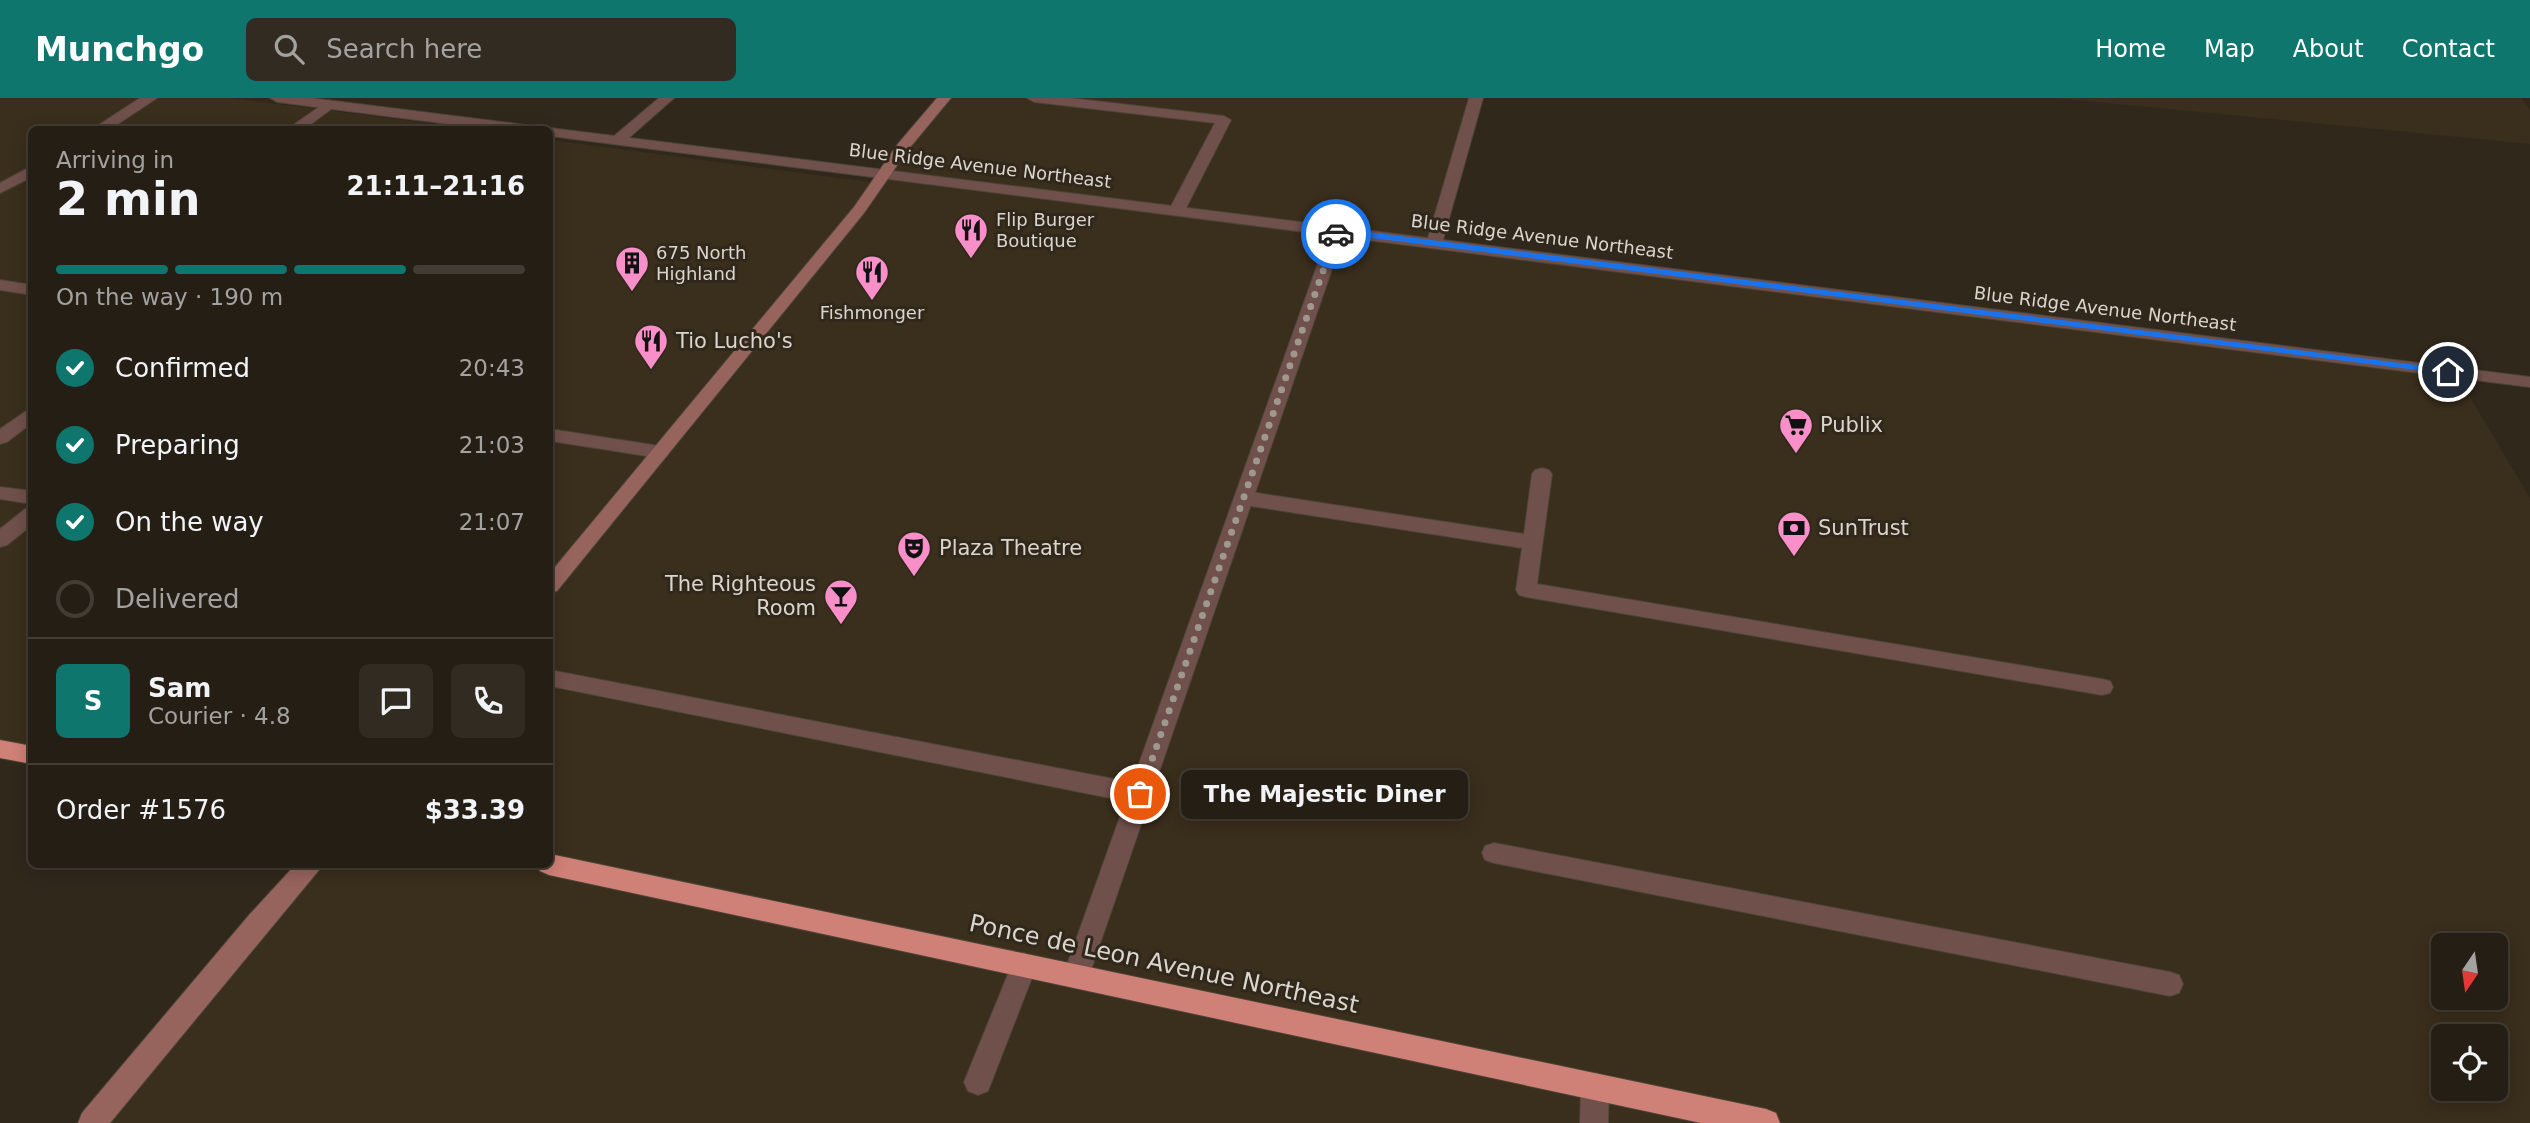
<!DOCTYPE html>
<html lang="en">
<head>
<meta charset="utf-8">
<style>
  body { margin:0; font-family:"DejaVu Sans",sans-serif; background:#312b22; color:#f1f3f6; height:100vh; display:flex; flex-direction:column; font-size:26px; white-space:nowrap }
  * { box-sizing:border-box; margin:0 }
  p { font-size:23px; color:#a3a2a0 }
  .icon { flex:none; width:38px; height:38px; fill:none; stroke:currentColor; stroke-width:2; stroke-linecap:round; stroke-linejoin:round }
  .map { position:relative; flex:1; overflow:hidden }
  .side { position:absolute; left:28px; top:28px; width:525px; height:742px; display:flex; flex-direction:column; background:#251e15; border-radius:10px; box-shadow:0 4px 18px #0003,0 0 0 2px #423c34 }
  .side>* { flex:none }
  .needle { width:46px; rotate:193deg }
  .tools { position:absolute; left:2431px; top:835px; display:grid; gap:14px }
  .tools a { display:grid; place-items:center; width:77px; height:77px; border-radius:10px; background:#251e15; box-shadow:0 4px 18px #0003,0 0 0 2px #423c34; font-size:35px }
  .pin { position:absolute; display:grid; place-items:center; width:60px; height:60px; color:#fff; margin:-30px; border:4px solid #fff; border-radius:50%; box-shadow:0 2px 7px #0007 }
  .courier { position:absolute; display:grid; place-items:center; width:70px; height:70px; margin:-35px; border:5px solid #1a73e8; border-radius:50%; background:#fff; color:#222; box-shadow:0 2px 9px #0007 }
  .bubble { position:absolute; height:49px; border-radius:10px; background:#251e15; box-shadow:0 4px 18px #0003,0 0 0 2px #423c34; font-size:23px; font-weight:600; line-height:49px; text-align:center }
  .overview em { font-style:normal; font-weight:600 }
  .overview div { display:flex; flex-direction:column-reverse }
  .overview { display:flex; align-items:center; justify-content:space-between; height:119px; padding:0 28px }
  h1 { font-size:46px; font-weight:600; line-height:52px }
  .bar { display:grid; grid-template-columns:repeat(4,1fr); gap:10px 7px; align-content:center; height:84px; padding:0 28px }
  .bar i { height:9px; border-radius:5px; background:#423c34 }
  .bar .active { background:#0f766e }
  .bar p { grid-column:span 4 }
  .line { display:flex; align-items:center; gap:18px; padding:0 28px; border-top:2px solid #423c34 }
  .line div { flex:1 }
  .round { display:grid; place-items:center; flex:none; width:74px; height:74px; border-radius:10px; background:#312b22 }
  ol { padding:0 28px; list-style:none }
  li { display:flex; align-items:center; gap:21px; height:77px }
  li p { margin-inline-start:auto }
  li .icon { padding:7px; border-radius:50%; background:#0f766e; color:#fff; stroke-width:4 }
  li:last-child { color:#a3a2a0 }
  li i { width:38px; height:38px; border:4px solid #423c34; border-radius:50% }
  header { display:flex; align-items:center; gap:42px; box-sizing:border-box; height:98px; padding:0 35px; background:#0f766e; color:#fff }
  header strong { font-size:33px }
  nav { display:flex; gap:38px; margin-inline-start:auto; font-size:24px }
  .search { width:490px; height:63px; background:#312b22; display:flex; align-items:center; gap:18px; box-sizing:border-box; padding:0 24px; border-radius:10px; color:#a3a2a0; font-size:26px }
  .map>svg:first-child { display:block }
  .built { fill:#3a2e1c; fill-rule:evenodd }
  .lines { fill:none; stroke-linecap:round; stroke-linejoin:round }
  .lane-casing { stroke:#4c4438; stroke-width:2 }
  .street-casing { stroke:#4c4438; stroke-width:2 }
  .secondary-casing { stroke:#4c4438; stroke-width:2 }
  .highway-casing { stroke:#4c4438; stroke-width:2 }
  .lane { fill:#70504b; fill-rule:evenodd }
  .street { fill:#70504b; fill-rule:evenodd }
  .secondary { fill:#97645d; fill-rule:evenodd }
  .highway { fill:#d08177; fill-rule:evenodd }
  .route { fill:#1a73e8 }
  .done { stroke:#9f988f; stroke-width:7; stroke-dasharray:0 12.6 }
  .labels { text-anchor:middle; stroke-width:6; stroke-linejoin:round; paint-order:stroke }
  .far-street-label { font-size:18px; fill:#dad5cd; stroke:#31281c }
  .far-poi-label { font-size:18px; fill:#dad5cd; stroke:#31281c; text-anchor:start }
  .poi-label { font-size:21px; fill:#dad5cd; stroke:#31281c; text-anchor:start }
  .near-street-label { font-size:24px; fill:#dad5cd; stroke:#31281c }
</style>
</head>
<body>
<header>
<strong>Munchgo</strong>
<div class="search"><svg class="icon" aria-label="search" viewBox="0 0 24 24"><circle cx="10" cy="10" r="6"/><path d="M15 15l6 6"/></svg>Search here</div>
<nav><a>Home</a><a>Map</a><a>About</a><a>Contact</a></nav>
</header>
<div class="map">
<svg width="2530" height="1025" viewBox="0 0 2530 1025">
  <rect width="100%" height="100%" fill="#31281c"/>
  <g class="built">
    <polygon points="0,0 231,0 473,31 32,32 31,650 0,644"/>
    <path d="M937,0H1480L1443,142L2455,274L2530,400V1025H95L312,767L550,766V42L870,84ZM2443,847H2496V900H2443ZM2443,938H2496V990H2443Z"/>
    <polygon points="2055,0 2521,0 2530,11 2530,46"/>
  </g>
  <g class="lines">
    <g class="lane-casing">
      <g id="lane">
        <polygon points="659,0 674,0 623,45 613,45 613,39"/>
        <polygon points="1027,0 1070,0 1224,18 1231,22 1185,112 1177,117 1169,112 1215,25 1034,4"/>
        <polygon points="329,2 336,6 334,9 303,32 286,32"/>
        <polygon points="0,182 32,187 32,197 0,192"/>
        <polygon points="32,309 32,325 7,344 0,346 0,331"/>
        <polygon points="550,331 660,348 667,350 669,354 667,358 660,360 550,343"/>
        <polygon points="1542,370 1549,372 1552,376 1537,486 2102,581 2110,583 2113,589 2110,595 2102,597 1526,499 1519,497 1516,492 1522,450 1244,407 1237,405 1234,400 1237,395 1244,393 1524,436 1532,376 1535,372"/>
        <polygon points="0,389 32,393 32,406 0,401"/>
        <polygon points="32,409 32,427 7,447 0,449 0,431 25,411"/>
        <polygon points="550,572 1140,686 1148,689 1152,696 1148,703 1140,706 550,588"/>
        <polygon points="1494,745 2170,874 2179,877 2183,886 2179,895 2170,898 1494,765 1485,762 1482,755 1485,748"/>
        <polygon points="1024,855 1033,859 1037,867 988,993 978,997 968,993 964,984 1015,859"/>
        <polygon points="1595,975 1605,978 1609,988 1608,1025 1580,1025 1581,988 1585,978"/>
      </g>
    </g>
    <g class="street-casing">
      <g id="street">
        <polygon points="140,0 157,0 109,32 91,32"/>
        <polygon points="270,0 310,0 533,28 540,32 495,32 277,4"/>
        <polygon points="1469,0 1483,0 1443,142 2530,279 2530,289 1343,139 1089,878 1085,886 1076,890 1067,886 1063,878 1328,137 550,38 550,32 545,32 550,30 1428,140"/>
        <polygon points="32,68 32,79 0,95 0,85"/>
      </g>
    </g>
    <g class="secondary-casing">
      <g id="secondary">
        <polygon points="937,0 951,0 907,53 864,115 557,493 550,495 550,475 854,109 897,47"/>
        <polygon points="296,766 324,766 110,1025 78,1025 82,1015 250,816"/>
      </g>
    </g>
    <g class="highway-casing">
      <g id="highway">
        <polygon points="0,642 32,648 32,666 0,660"/>
        <polygon points="550,756 1766,1011 1776,1015 1780,1025 1701,1025 549,777 540,773 537,766 550,766"/>
      </g>
    </g>
    <use href="#lane" class="lane"/>
    <use href="#street" class="street"/>
    <use href="#secondary" class="secondary"/>
    <use href="#highway" class="highway"/>
  </g>
  <polygon class="route" points="1337,130 2448,271 2452,274 2448,276 1340,136 1333,138 1333,133"/>
  <g class="lines">
    <polyline class="done" points="1140,696 1336,136"/>
  </g>
  <defs>
    <g id="restaurant-pin" transform="scale(1.75)"><path d="M0 17L-7.5 6A9.5 9.5 0 1 1 7.5 6Z" fill="#f98fc9" stroke="#31281c"/><path d="M-5-6h1v4h1v-4h1v4h1v-4h1v5L-1.5 .5V6h-2V.5L-5-1ZM5-6V6H3V1.5H1.5Q1.5-4 5-6Z" fill="#111"/></g>
    <g id="building-pin" transform="scale(1.75)"><path d="M0 17L-7.5 6A9.5 9.5 0 1 1 7.5 6Z" fill="#f98fc9" stroke="#31281c"/><path d="M-4-6H4V6H1V3H-1V6H-4ZM-2.5-4.3h1.7v1.8h-1.7ZM.8-4.3h1.7v1.8H.8ZM-2.5-1h1.7V.8h-1.7ZM.8-1h1.7V.8H.8Z" fill="#111"/></g>
    <g id="supermarket-pin" transform="scale(1.75)"><path d="M0 17L-7.5 6A9.5 9.5 0 1 1 7.5 6Z" fill="#f98fc9" stroke="#31281c"/><path d="M-6-5.5h2.5l.6 2H6L4.5 2H-2.5L-4.4-4H-6ZM-1.5 3.2a1.3 1.3 0 1 0 .1 0ZM3 3.2a1.3 1.3 0 1 0 .1 0Z" fill="#111"/></g>
    <g id="bank-pin" transform="scale(1.75)"><path d="M0 17L-7.5 6A9.5 9.5 0 1 1 7.5 6Z" fill="#f98fc9" stroke="#31281c"/><path d="M-6-4H6V4H-6ZM0-2.3a2.3 2.3 0 1 0 0 4.6a2.3 2.3 0 1 0 0-4.6Z" fill="#111"/></g>
    <g id="theatre-pin" transform="scale(1.75)"><path d="M0 17L-7.5 6A9.5 9.5 0 1 1 7.5 6Z" fill="#f98fc9" stroke="#31281c"/><path d="M-5-5.5Q0-4 5-5.5V0Q5 5 0 6Q-5 5-5 0ZM-3.3-2.5H-1v1.5H-3.3ZM1-2.5H3.3v1.5H1ZM-2.8 1Q0 5.5 2.8 1Z" fill="#111"/></g>
    <g id="bar-pin" transform="scale(1.75)"><path d="M0 17L-7.5 6A9.5 9.5 0 1 1 7.5 6Z" fill="#f98fc9" stroke="#31281c"/><path d="M-6-5H6L.8 .8V4.5H3.5V6h-7V4.5H-.8V.8Z" fill="#111"/></g>
  </defs>
  <g fill-rule="evenodd">
    <use href="#restaurant-pin" x="971" y="132"/>
    <use href="#building-pin" x="632" y="165"/>
    <use href="#restaurant-pin" x="872" y="174"/>
    <use href="#restaurant-pin" x="651" y="243"/>
    <use href="#supermarket-pin" x="1796" y="327"/>
    <use href="#bank-pin" x="1794" y="430"/>
    <use href="#theatre-pin" x="914" y="450"/>
    <use href="#bar-pin" x="841" y="498"/>
  </g>
  <g class="labels">
    <g class="far-street-label">
      <text transform="translate(980 68) rotate(7)" y="6">Blue Ridge Avenue Northeast</text>
      <text transform="translate(1542 139) rotate(7)" y="6">Blue Ridge Avenue Northeast</text>
      <text transform="translate(2105 211) rotate(7)" y="6">Blue Ridge Avenue Northeast</text>
    </g>
    <g class="far-poi-label">
      <text x="996" y="128">Flip Burger<tspan x="996" dy="21">Boutique</tspan></text>
      <text x="656" y="161">675 North<tspan x="656" dy="21">Highland</tspan></text>
      <text x="872" y="221" text-anchor="middle">Fishmonger</text>
    </g>
    <g class="poi-label">
      <text x="676" y="250">Tio Lucho's</text>
      <text x="1820" y="334">Publix</text>
      <text x="1818" y="437">SunTrust</text>
      <text x="939" y="457">Plaza Theatre</text>
      <text x="816" y="493" text-anchor="end">The Righteous<tspan x="816" dy="24">Room</tspan></text>
    </g>
    <g class="near-street-label">
      <text transform="translate(1164 866) rotate(12)" y="8">Ponce de Leon Avenue Northeast</text>
    </g>
  </g>
</svg>
<div class="tools">
<a><svg class="needle" viewBox="-14 -14 28 28"><path d="M0-13l5 13h-10z" fill="#e53935"/><path d="M0 13l5-13h-10z" fill="#a3a2a0"/></svg></a>
<a><svg class="icon" aria-label="locate" viewBox="0 0 24 24"><circle cx="12" cy="12" r="6"/><path d="M12 2v4M12 18v4M2 12h4M18 12h4"/></svg></a>
</div>
<div class="pin" style="left:1140px;top:696px;background:#ea580c"><svg class="icon" aria-label="bag" viewBox="0 0 24 24"><path d="M5 8h14l-1 12H6zM9 8a3 3 0 0 1 6 0"/></svg></div>
<div class="pin" style="left:2448px;top:274px;background:#1f2937"><svg class="icon" aria-label="home" viewBox="0 0 24 24"><path d="M3 11l9-7 9 7M6 9v11h12V9"/></svg></div>
<div class="courier" style="left:1336px;top:136px"><svg class="icon" aria-label="car" viewBox="0 0 24 24"><path d="M5 17H2v-5l4-1 3-4h7l3 4 3 1v5h-3M9 17h6M6 11h13"/><circle cx="7" cy="17" r="2"/><circle cx="17" cy="17" r="2"/></svg></div>
<div class="bubble" style="left:1181px;top:672px;width:287px">The Majestic Diner</div>
<section class="side">
<div class="overview"><div><h1>2 min</h1><p>Arriving in</p></div><em>21:11–21:16</em></div>
<div class="bar"><i class="active"></i><i class="active"></i><i class="active"></i><i></i><p>On the way · 190 m</p></div>
<ol>
<li><svg class="icon" aria-label="check" viewBox="0 0 24 24"><path d="M5 12l5 5 9-10"/></svg>Confirmed<p>20:43</p></li>
<li><svg class="icon" aria-label="check" viewBox="0 0 24 24"><path d="M5 12l5 5 9-10"/></svg>Preparing<p>21:03</p></li>
<li><svg class="icon" aria-label="check" viewBox="0 0 24 24"><path d="M5 12l5 5 9-10"/></svg>On the way<p>21:07</p></li>
<li><i></i>Delivered</li>
</ol>
<div class="line" style="height:126px"><b class="round" style="background:#0f766e;color:#fff">S</b><div><b>Sam</b><p>Courier · 4.8</p></div><a class="round"><svg class="icon" aria-label="chat" viewBox="0 0 24 24"><path d="M4 5h16v11H9l-5 4z"/></svg></a><a class="round"><svg class="icon" aria-label="phone" viewBox="0 0 24 24"><path d="M5 4h4l2 5-3 2q2 4 5 5l2-3 5 2v4C11 20 4 13 5 4z"/></svg></a></div>
<div class="line" style="height:91px"><div>Order #1576</div><b>$33.39</b></div>
</section>
</div>
</body>
</html>
